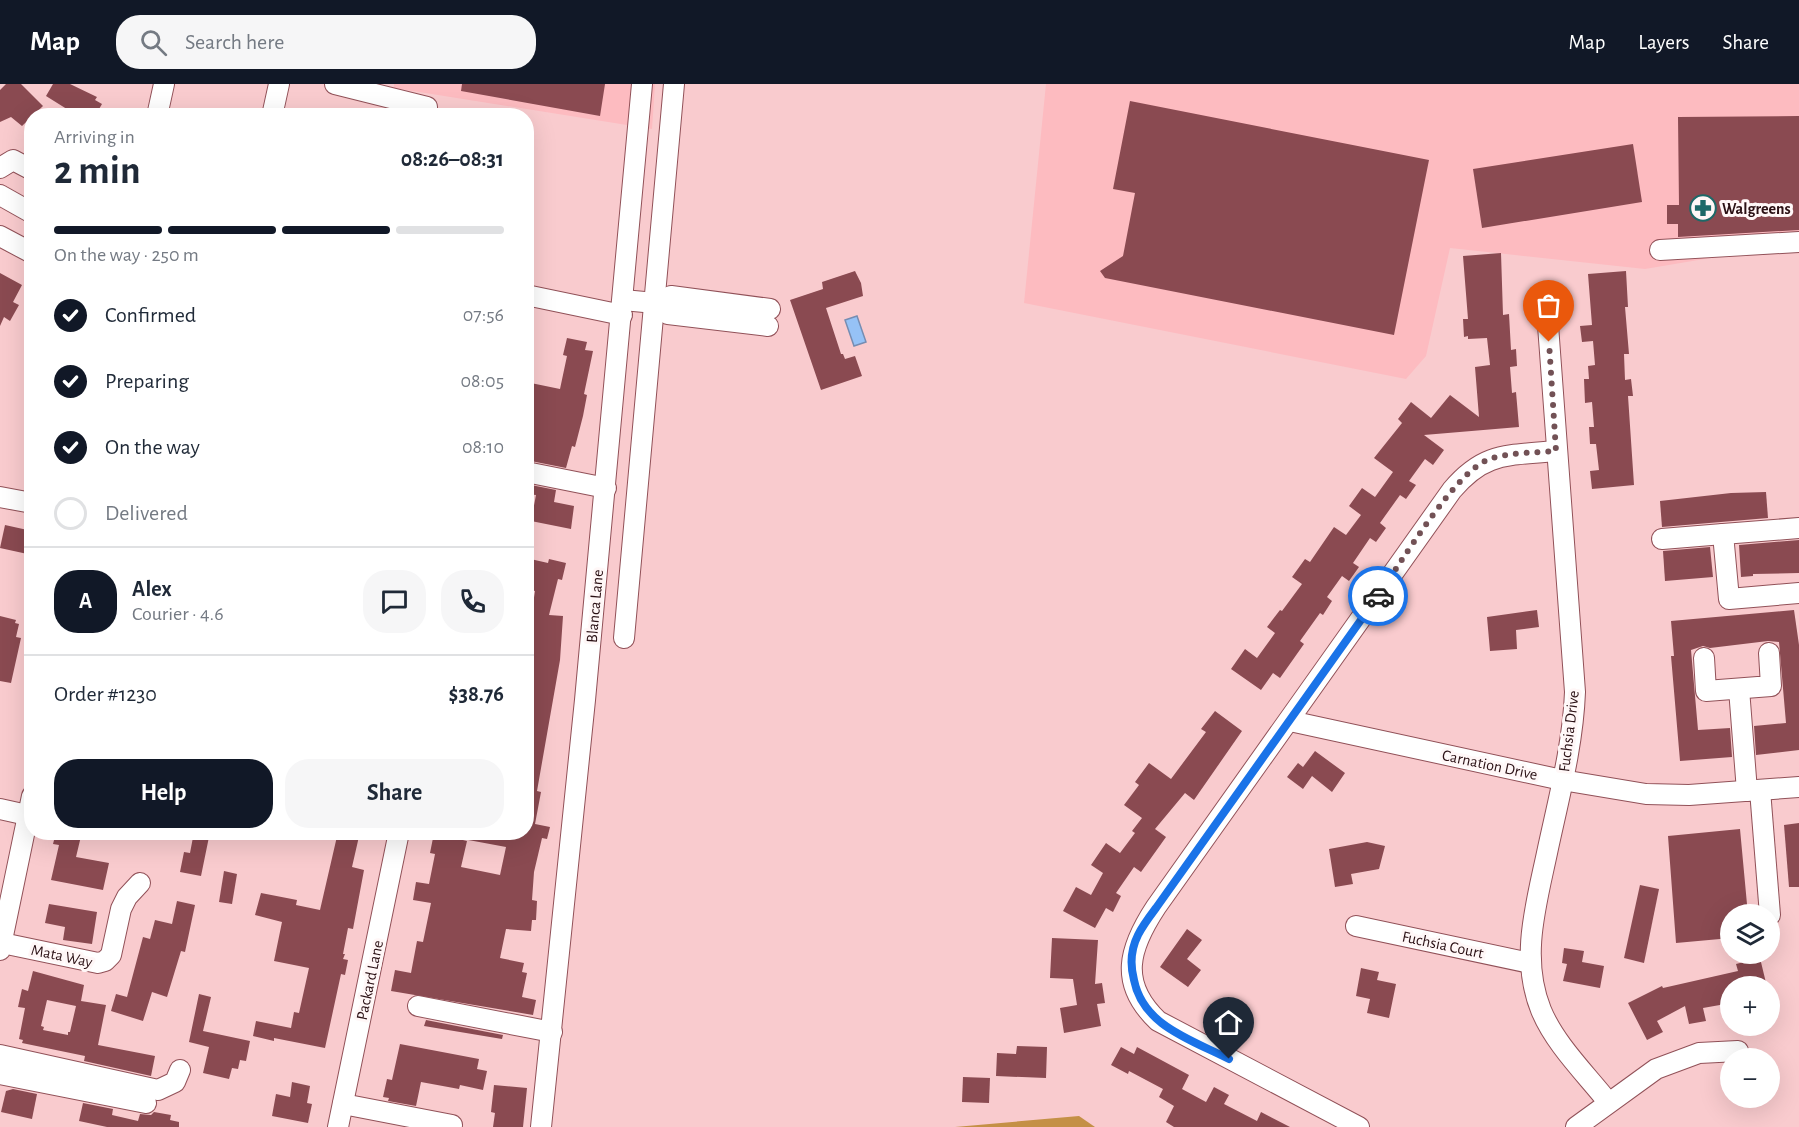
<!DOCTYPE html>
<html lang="en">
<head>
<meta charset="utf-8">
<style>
  body { margin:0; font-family:"Alegreya Sans",sans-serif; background:#f6f6f7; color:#1f2937; height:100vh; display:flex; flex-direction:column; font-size:22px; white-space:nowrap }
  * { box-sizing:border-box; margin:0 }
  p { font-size:20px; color:#747a83 }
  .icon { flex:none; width:33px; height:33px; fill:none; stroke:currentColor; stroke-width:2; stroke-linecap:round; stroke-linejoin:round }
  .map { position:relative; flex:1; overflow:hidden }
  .sheet { position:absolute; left:24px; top:24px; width:510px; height:732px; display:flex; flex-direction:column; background:#fff; border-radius:24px; box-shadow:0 6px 24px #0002 }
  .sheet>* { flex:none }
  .tools { position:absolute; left:1720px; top:820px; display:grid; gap:12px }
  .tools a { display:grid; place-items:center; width:60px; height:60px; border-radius:50%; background:#fff; box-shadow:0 6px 24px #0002; font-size:30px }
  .pin { position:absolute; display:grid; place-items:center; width:51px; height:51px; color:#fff; margin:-62px -26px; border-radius:50% 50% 50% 0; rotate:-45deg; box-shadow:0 0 6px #0007 }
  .pin .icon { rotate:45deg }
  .courier { position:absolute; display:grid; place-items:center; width:60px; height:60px; margin:-30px; border:4px solid #1a73e8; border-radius:50%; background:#fff; color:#222; box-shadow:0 2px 8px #0007 }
  .overview em { font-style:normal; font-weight:700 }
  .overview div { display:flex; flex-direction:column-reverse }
  .overview { display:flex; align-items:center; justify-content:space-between; height:102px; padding:0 30px }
  h1 { font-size:39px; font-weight:700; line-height:45px }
  .bar { display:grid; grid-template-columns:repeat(4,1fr); gap:9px 6px; align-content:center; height:72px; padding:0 30px }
  .bar i { height:8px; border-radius:4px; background:#e0e1e3 }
  .bar .current { background:#111827 }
  .bar p { grid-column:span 4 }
  .line { display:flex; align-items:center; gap:15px; padding:0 30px; border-top:2px solid #e0e1e3 }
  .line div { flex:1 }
  .round { display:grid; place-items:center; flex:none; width:63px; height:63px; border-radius:24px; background:#f6f6f7 }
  ol { padding:0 30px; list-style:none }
  li { display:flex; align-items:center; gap:18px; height:66px }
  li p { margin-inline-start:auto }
  li .icon { padding:6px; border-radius:50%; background:#111827; color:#fff; stroke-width:4 }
  li:last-child { color:#747a83 }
  li i { width:33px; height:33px; border:3px solid #e0e1e3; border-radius:50% }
  .action { display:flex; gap:12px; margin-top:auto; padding:12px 30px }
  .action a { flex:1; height:69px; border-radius:24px; background:#111827; color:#fff; font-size:24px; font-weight:700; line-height:69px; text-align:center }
  .action a+a { background:#f6f6f7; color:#1f2937 }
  header { display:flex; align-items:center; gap:36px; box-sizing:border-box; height:84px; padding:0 30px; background:#111827; color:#fff }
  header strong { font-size:28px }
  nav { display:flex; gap:33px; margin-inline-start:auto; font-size:21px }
  .search { width:420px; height:54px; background:#f6f6f7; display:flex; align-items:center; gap:15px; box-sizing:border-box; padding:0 21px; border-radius:24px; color:#747a83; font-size:22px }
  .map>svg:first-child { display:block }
  .built { fill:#fdbbc0 }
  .forest { fill:#c49046 }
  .water { fill:#96c2f6; stroke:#768db2; stroke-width:1.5 }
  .building { fill:#8a4a51; fill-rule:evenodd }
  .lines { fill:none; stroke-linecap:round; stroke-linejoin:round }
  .minor-casing { stroke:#915158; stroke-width:22 }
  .minor { stroke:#fff; stroke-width:20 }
  .done { stroke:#725155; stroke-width:6; stroke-dasharray:0 10.8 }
  .route { stroke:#1a73e8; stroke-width:8 }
  .labels { text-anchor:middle; stroke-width:6; stroke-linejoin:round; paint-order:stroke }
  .poi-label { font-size:16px; font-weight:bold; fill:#2a1014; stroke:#fff7f7; text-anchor:start }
  .street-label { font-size:16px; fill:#2a1014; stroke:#fff7f7 }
</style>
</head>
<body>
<header>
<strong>Map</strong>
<div class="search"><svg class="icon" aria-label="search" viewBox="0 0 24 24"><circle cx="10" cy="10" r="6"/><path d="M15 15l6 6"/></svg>Search here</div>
<nav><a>Map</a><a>Layers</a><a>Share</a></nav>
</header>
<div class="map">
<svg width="1799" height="1043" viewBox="0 0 1799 1043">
  <rect width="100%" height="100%" fill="#f9cbce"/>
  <g class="built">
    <polygon points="394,0 655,0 652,45 394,4"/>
    <polygon points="1046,0 1799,0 1799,159 1645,185 1450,164 1426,272 1406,295 1024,219"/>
  </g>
  <polygon class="forest" points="1079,1032 1095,1043 955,1043"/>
  <polygon class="water" points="857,232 866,258 854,262 845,236"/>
  <g class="building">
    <polygon points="6,0 21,0 43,22 22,42 11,33 0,38 0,6"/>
    <polygon points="53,0 70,0 97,13 95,16 102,20 95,32 78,32 46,12"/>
    <polygon points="462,0 605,0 600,32 461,7"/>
    <polygon points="1130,17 1429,76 1394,251 1105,194 1100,187 1123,172 1135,109 1113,105"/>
    <polygon points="1799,32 1799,146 1678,153 1678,140 1667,140 1667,121 1679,121 1678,33"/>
    <polygon points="1633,60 1642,118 1482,144 1473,85"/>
    <polygon points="1501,169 1503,231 1509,230 1511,266 1516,265 1517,282 1510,283 1512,309 1516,308 1519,343 1424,351 1444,366 1433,381 1425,375 1409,397 1416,401 1406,415 1400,411 1380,439 1386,444 1376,458 1370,454 1353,479 1359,483 1349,497 1342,492 1327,513 1332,517 1323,531 1320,529 1300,557 1304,560 1280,594 1273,589 1261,606 1231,585 1245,565 1257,574 1275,549 1267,543 1280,526 1282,527 1302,500 1292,493 1305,475 1310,478 1334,443 1346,451 1361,431 1349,422 1362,404 1375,413 1393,388 1374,374 1402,339 1398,335 1411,318 1431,334 1450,311 1479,333 1475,283 1490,281 1487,254 1468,255 1468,252 1464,253 1463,235 1468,235 1463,172"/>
    <polygon points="855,187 861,199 863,212 826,224 841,270 843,270 845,275 855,272 862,292 821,306 790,216 823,205 822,198"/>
    <polygon points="1626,187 1628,223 1625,223 1629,270 1624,270 1625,296 1631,295 1633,312 1628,312 1634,401 1592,405 1590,387 1599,386 1596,360 1590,360 1589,343 1594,343 1592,318 1585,319 1584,295 1589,295 1588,282 1595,281 1593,257 1582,258 1580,242 1592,241 1588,190"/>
    <polygon points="0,189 22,201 13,218 19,221 10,237 4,233 0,242"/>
    <polygon points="567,254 587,258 585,266 593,267 584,310 587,311 583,332 575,363 572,362 566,384 526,376 526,298 560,305 567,272 563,271"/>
    <polygon points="526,400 556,406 554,418 574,422 571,445 531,437 536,411 526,410"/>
    <polygon points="1766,408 1768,434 1662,443 1660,417 1731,409"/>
    <polygon points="5,441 32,447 32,471 0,464"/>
    <polygon points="1799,456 1799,489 1753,490 1753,492 1741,493 1739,461"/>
    <polygon points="1710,463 1713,493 1665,497 1663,467"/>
    <polygon points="526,474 548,479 549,475 566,479 562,496 558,495 549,531 563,532 560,576 537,707 541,708 535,740 550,743 547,755 542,754 534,788 532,816 537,817 536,836 532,836 531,847 506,845 500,874 524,879 522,888 527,889 522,913 536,916 533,931 391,907 395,886 411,889 417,857 423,858 431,819 413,816 416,798 429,800 435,770 430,769 434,749 467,757 461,783 500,791 506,763 463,755 464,748 526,748 526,648 533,601 526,600 526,565 535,507 526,505"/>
    <polygon points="1537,526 1539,543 1516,546 1517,565 1490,567 1487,533"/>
    <polygon points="1794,526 1799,561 1799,666 1756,671 1754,642 1786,639 1779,558 1768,557 1710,564 1703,562 1691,566 1698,646 1730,644 1732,673 1680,677 1671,572 1674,572 1671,537"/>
    <polygon points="0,532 16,536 15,539 19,540 16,553 21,554 11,599 0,597"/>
    <polygon points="1215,627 1242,647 1194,716 1185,709 1155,745 1166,753 1141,788 1134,783 1116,809 1121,812 1113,828 1106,824 1095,844 1063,827 1076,803 1091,811 1103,789 1091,781 1106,759 1120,769 1135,749 1132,747 1142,734 1124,721 1139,701 1135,698 1149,679 1171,695 1206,648 1201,645"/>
    <polygon points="1315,667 1345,689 1332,708 1312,692 1303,705 1287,693 1298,679 1303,683"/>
    <polygon points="1799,739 1799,803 1789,803 1784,741"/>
    <polygon points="1740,745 1748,831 1731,831 1731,854 1676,859 1668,752"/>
    <polygon points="56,748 82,748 76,773 109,779 103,806 51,796 59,761 53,760"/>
    <polygon points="194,748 210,748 201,792 180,788 184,768 190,769"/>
    <polygon points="338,748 360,748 352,783 364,786 353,845 348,844 343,870 345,870 343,875 348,876 345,891 341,890 325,964 274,954 274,957 253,952 256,937 291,944 294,928 299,929 309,884 274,877 282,838 255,831 261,809 297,816 296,821 320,826"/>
    <polygon points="1367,758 1385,762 1379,785 1351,790 1353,800 1335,803 1329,765"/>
    <polygon points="224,787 237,790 232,820 219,818"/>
    <polygon points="1640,801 1659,805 1644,879 1624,874"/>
    <polygon points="177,817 195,821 185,868 181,867 167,913 152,908 143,937 111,927 116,910 127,913 143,853 150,855 155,836 172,840"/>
    <polygon points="49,820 97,828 92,860 63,856 65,843 45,839"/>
    <polygon points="1187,845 1202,856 1187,875 1201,886 1188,903 1160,883"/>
    <polygon points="1052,854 1098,856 1095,900 1102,899 1105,919 1097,920 1101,942 1064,949 1060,924 1077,921 1073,895 1050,894"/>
    <polygon points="1564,864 1584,867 1582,878 1604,882 1600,904 1563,897 1567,880 1562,879"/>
    <polygon points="1760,874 1767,903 1731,903 1731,919 1703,924 1706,937 1689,940 1685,922 1657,937 1663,948 1647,956 1628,919 1662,902 1663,904 1738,887 1736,880"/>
    <polygon points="1361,884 1379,888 1377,896 1396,900 1389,934 1367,929 1370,915 1356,912"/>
    <path d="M33,887L84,901L81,917L106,921L98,961L155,972L151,992L84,977L85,972L22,959L23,956L19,955L25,924L18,923L22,905L28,907ZM47,916L76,922L70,948H68V951L43,946L44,943L41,942Z"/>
    <polygon points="199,910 211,913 203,947 250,957 246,977 240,976 238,985 232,984 229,995 203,989 209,963 189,958"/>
    <polygon points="426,936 503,951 502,955 424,942"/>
    <polygon points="400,960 479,975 477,985 487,987 483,1006 460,1001 459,1005 421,998 416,1022 388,1017 389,1014 383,1013 387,995 392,996"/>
    <polygon points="1017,962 1047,963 1046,994 996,992 997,969 1016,970"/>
    <polygon points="1121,963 1134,970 1137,963 1189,991 1182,1005 1206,1018 1214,1003 1229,1011 1224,1020 1257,1037 1261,1028 1290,1043 1174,1043 1166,1038 1174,1022 1159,1013 1163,1005 1129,987 1128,990 1111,981"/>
    <polygon points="963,993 990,994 989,1019 962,1018"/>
    <polygon points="292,998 310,1002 307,1019 312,1020 308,1039 272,1032 276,1010 290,1013"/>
    <polygon points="494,1001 527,1004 523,1043 493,1043 495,1029 491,1028"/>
    <polygon points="13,1005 37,1010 32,1035 1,1028 6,1007"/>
    <polygon points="83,1019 113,1025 112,1031 138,1037 140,1030 151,1031 154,1028 171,1031 170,1036 179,1038 179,1043 107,1043 79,1037"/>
  </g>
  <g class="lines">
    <g class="minor-casing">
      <g id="minor">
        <polyline points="335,0 427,23"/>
        <polyline points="157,32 164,0"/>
        <polyline points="272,32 279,0"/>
        <polyline points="0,84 13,76 32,86"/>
        <polyline points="0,111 32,129"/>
        <polyline points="0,152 32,169"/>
        <polyline points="1660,166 1799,158"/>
        <polyline points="526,211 622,231"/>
        <path d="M1546,214L1575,608C1573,662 1558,717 1547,769C1536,821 1520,874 1541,926C1555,960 1585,989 1608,1018"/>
        <polyline points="623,216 655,219 671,212 770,225"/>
        <polyline points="655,219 668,230 768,242"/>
        <polyline points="526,388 606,404"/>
        <polyline points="0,413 32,419"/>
        <polyline points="1799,444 1723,450 1729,515 1799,509"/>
        <polyline points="1662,455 1723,450"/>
        <polyline points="624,554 674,0"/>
        <polyline points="1704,574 1706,607 1771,602 1769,569"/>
        <polyline points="1739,605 1747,707"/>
        <polyline points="1290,637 1562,696 1646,710 1689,711 1799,703"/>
        <polyline points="1760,706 1770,831"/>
        <polyline points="0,725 27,731"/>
        <polyline points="1356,842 1530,879"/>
        <polyline points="2,859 98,879 105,877 111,871 121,825 127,813 140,799"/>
        <polyline points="0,866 32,712"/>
        <polyline points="418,922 552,948"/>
        <polyline points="0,971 158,1006 175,998 180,986"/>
        <polyline points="0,990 146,1019"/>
        <polyline points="343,1020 452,1041"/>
        <polyline points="338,1043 399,748"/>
        <polyline points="541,1043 585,616 642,0"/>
        <path d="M1359,1043L1158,937C1118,899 1129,864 1156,823L1452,406C1485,367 1508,372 1556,367"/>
        <polyline points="1576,1043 1656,985 1699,969 1738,967"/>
      </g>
    </g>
    <use href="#minor" class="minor"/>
  </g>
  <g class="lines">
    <path class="done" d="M1378,512C1400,480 1454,390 1487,376C1508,368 1534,369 1556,367L1549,258"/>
    <path class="route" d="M1229,975C1192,956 1143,942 1134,896C1130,881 1131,865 1138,851C1143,841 1150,832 1156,824L1378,512"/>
  </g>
  <defs>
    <g id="pharmacy-ring" transform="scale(1.35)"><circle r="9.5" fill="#fff7f7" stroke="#1d6968" stroke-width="1.5"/><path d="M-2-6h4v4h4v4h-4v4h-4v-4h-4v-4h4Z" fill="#1d6968"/></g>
  </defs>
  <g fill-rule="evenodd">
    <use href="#pharmacy-ring" x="1703" y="124"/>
  </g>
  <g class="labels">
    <g class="poi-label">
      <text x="1722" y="130">Walgreens</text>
    </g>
    <g class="street-label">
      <text transform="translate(594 522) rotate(-85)" y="6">Blanca Lane</text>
      <text transform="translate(1568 647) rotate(-83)" y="6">Fuchsia Drive</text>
      <text transform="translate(1490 680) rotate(12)" y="6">Carnation Drive</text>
      <text transform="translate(1443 860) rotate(12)" y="6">Fuchsia Court</text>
      <text transform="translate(62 871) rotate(12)" y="6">Mata Way</text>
      <text transform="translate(369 896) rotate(-78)" y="6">Packard Lane</text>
    </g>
  </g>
</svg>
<div class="tools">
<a><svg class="icon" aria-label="layers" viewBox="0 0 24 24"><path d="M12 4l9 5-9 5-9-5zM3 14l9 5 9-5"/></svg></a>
<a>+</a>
<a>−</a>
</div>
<div class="pin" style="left:1549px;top:258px;background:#ea580c"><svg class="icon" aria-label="bag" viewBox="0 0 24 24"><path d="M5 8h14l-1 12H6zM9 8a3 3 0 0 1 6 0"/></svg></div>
<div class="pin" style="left:1229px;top:975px;background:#1f2937"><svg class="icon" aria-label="home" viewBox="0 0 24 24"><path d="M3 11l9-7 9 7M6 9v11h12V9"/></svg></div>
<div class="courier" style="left:1378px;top:512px"><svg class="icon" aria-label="car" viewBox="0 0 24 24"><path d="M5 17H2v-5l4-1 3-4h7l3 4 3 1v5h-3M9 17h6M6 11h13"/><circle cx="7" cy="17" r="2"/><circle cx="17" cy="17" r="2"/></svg></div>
<section class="sheet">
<div class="overview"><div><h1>2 min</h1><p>Arriving in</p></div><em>08:26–08:31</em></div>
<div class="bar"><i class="current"></i><i class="current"></i><i class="current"></i><i></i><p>On the way · 250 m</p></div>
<ol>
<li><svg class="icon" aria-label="check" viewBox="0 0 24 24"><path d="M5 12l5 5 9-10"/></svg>Confirmed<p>07:56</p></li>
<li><svg class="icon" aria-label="check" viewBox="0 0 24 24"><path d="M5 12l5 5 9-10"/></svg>Preparing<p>08:05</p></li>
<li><svg class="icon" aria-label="check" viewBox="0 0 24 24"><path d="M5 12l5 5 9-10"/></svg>On the way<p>08:10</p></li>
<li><i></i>Delivered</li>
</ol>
<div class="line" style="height:108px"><b class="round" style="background:#111827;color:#fff">A</b><div><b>Alex</b><p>Courier · 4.6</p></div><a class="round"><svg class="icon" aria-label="chat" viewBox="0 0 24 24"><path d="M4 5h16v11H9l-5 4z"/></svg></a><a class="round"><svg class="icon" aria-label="phone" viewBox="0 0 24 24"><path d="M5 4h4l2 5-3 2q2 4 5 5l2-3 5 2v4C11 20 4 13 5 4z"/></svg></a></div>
<div class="line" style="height:78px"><div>Order #1230</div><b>$38.76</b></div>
<div class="action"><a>Help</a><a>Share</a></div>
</section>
</div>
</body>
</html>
